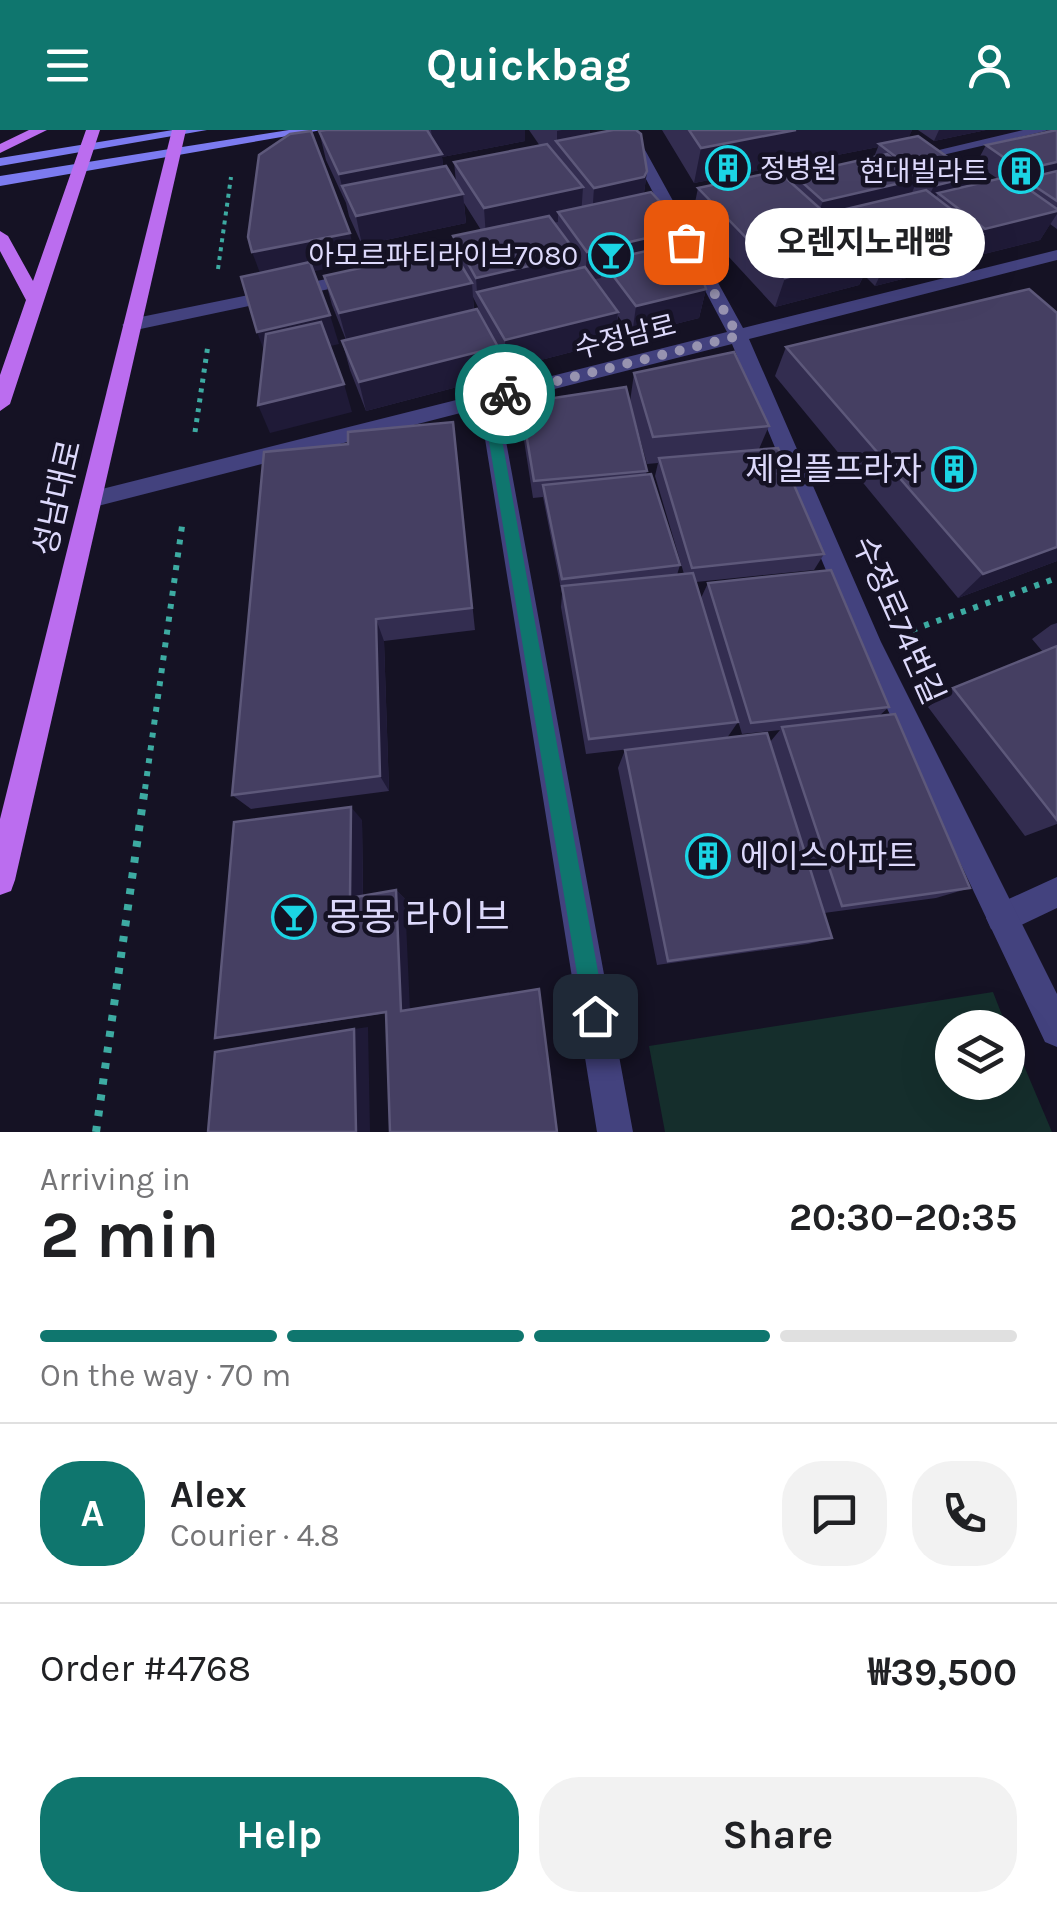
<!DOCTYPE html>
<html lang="en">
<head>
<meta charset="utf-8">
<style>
  body { margin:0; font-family:Karla,"Noto Sans KR",sans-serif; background:#f2f2f2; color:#202124; height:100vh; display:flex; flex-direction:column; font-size:38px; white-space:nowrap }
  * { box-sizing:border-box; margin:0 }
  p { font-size:32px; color:#757577 }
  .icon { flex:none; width:55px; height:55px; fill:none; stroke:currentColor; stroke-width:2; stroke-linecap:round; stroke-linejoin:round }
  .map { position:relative; height:1002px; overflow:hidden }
  .side { display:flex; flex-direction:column; background:#fff; flex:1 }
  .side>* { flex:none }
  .controls { position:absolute; left:935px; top:880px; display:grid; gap:20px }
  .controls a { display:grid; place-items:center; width:90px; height:90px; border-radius:50%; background:#fff; box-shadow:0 10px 40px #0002; font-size:50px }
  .pin { position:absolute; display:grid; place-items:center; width:85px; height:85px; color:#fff; margin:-42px; border-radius:20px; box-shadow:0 5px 15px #0006 }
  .courier { position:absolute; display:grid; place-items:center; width:100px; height:100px; margin:-50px; border:8px solid #0f766e; border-radius:50%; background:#fff; color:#222; box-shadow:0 2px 12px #0007 }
  .bubble { position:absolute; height:70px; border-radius:35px; background:#fff; box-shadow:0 10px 40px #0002; font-size:32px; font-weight:700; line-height:70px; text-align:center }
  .overview em { font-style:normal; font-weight:700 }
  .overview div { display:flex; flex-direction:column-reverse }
  .overview { display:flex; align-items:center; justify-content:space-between; height:170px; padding:0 40px }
  h1 { font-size:65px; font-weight:700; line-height:75px }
  .bar { display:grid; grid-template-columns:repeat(4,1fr); gap:15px 10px; align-content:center; height:120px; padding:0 40px }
  .bar i { height:12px; border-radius:8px; background:#e0e0e0 }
  .bar .selected { background:#0f766e }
  .bar p { grid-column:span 4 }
  .line { display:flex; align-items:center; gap:25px; padding:0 40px; border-top:2px solid #e0e0e0 }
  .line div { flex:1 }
  .round { display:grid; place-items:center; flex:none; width:105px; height:105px; border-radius:40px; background:#f2f2f2 }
  .button { display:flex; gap:20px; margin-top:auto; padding:20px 40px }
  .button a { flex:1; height:115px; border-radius:40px; background:#0f766e; color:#fff; font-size:40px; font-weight:700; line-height:115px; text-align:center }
  .button a+a { background:#f2f2f2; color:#202124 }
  header { display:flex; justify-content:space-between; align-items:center; height:130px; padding:0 40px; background:#0f766e; color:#fff; font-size:45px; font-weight:700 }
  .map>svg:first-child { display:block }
  .green { fill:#152e2c }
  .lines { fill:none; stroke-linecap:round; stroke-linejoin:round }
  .path-far3 { stroke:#3daba2; stroke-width:4; stroke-dasharray:4 5; stroke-linecap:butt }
  .path-far2 { stroke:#3daba2; stroke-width:5; stroke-dasharray:4 6; stroke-linecap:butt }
  .path-far1 { stroke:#3daba2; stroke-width:6; stroke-dasharray:5 8; stroke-linecap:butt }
  .path { stroke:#3daba2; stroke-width:8; stroke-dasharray:6 10; stroke-linecap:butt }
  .service { fill:#43427e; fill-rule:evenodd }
  .minor { fill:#43427e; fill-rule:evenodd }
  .secondary { fill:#7c7bf0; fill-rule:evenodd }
  .primary { fill:#bb6def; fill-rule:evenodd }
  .wall { fill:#332d50; fill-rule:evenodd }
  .shaded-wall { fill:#1f1a37 }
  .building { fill:#453f62; stroke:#5d587a; stroke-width:2.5 }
  .route { fill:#0f766e }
  .done { stroke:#9793b0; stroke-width:10; stroke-dasharray:0 18 }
  .labels { text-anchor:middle; stroke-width:9; stroke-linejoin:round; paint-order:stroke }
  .far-poi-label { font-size:28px; fill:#ddd9fb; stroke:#151224; text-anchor:end }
  .far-street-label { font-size:28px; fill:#ddd9fb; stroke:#151224 }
  .poi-label { font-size:32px; fill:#ddd9fb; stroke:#151224; text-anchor:end }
  .street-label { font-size:32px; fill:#ddd9fb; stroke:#151224 }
  .near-poi-label { font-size:38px; fill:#ddd9fb; stroke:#151224; text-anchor:start }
</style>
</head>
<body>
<header><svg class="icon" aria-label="menu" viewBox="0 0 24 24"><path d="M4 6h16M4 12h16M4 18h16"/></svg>Quickbag<svg class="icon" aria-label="person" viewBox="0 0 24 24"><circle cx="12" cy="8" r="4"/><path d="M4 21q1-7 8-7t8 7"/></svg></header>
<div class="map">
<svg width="1057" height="1002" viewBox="0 0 1057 1002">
  <rect width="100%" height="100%" fill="#151224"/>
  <polygon class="green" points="993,862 1007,898 952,898 952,952 1008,952 1008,898 1052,1002 665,1002 649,916"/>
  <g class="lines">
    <polyline class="path-far3" points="218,139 231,47"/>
    <polyline class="path-far2" points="195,302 208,215"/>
    <g class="path-far1">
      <polyline points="912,500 1057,448"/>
      <polyline points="145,659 183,389"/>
    </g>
    <polyline class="path" points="96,1002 145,657"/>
    <polygon class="service" points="1057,747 1057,778 1002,804 991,799 986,788 991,777"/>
    <g class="minor">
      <polygon points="620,0 634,0 743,198 1057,120 1057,130 749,209 881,512 1057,864 1057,917 1045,912 857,515 732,214 499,273 633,1002 597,1002 480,278 90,378 79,370 90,362 727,202"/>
      <polygon points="1023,0 1050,0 908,33 901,29"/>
      <polygon points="356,143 365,148 362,152 131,201 122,195 131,189"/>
    </g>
    <g class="secondary">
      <polygon points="173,0 207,0 0,36 0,28"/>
      <polygon points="289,0 322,0 0,56 0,46"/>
    </g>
    <g class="primary">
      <polygon points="29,0 47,0 0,23 0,14"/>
      <polygon points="86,0 100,0 10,274 0,281 0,245 26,170 0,121 0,101 8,106 33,151"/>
      <polygon points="172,0 186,0 15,750 11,761 0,765 0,689"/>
    </g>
  </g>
  <g class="wall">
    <path d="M326,0H525V11L442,27L443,36L456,52L454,32L540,16L529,0H590V4L647,41L644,63L682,113L706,159L699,188L632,205L618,186L614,211L506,239L498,226L499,246L366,281L350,240L342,211L346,210L332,175L324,146L454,123L453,106L481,100L464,73L466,93L362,115L349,86L346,73L326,30L319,1ZM473,167L478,177L479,182L474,180Z"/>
    <polygon points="662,0 912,0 908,8 974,46 969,56 998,49 976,34 986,15 1045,2 1046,0 1057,0 1057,99 1050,94 1040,110 968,128 965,133 875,156 864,145 859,155 775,177 692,87 698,58 792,53 794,45 874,27 878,17 694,53"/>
    <polygon points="918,0 986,0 934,11"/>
    <polygon points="786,217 1057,431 958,468 775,246"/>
    <polygon points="634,243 769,296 759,319 824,424 814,440 696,452 738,592 727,608 586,624 561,477 562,464 543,367 533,368 521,291 521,273 647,341 646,344 680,435 677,445 684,444 655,346 658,333 647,334 630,272"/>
    <polygon points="456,320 475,500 384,511 389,661 251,679 232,665"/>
    <polygon points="708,453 889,577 879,586 970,758 936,768 824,783 832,808 808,814 657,835 618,638 625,620 770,612 780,600 742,604 701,468"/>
    <polygon points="1057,493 1057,694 1025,706 928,577 953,558 1043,522 1032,509 1051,495"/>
    <polygon points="362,690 363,766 396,760 405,769 386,883 239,906 215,908"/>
  </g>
  <g class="shaded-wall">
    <polygon points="431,0 525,0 525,11 442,27 445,53 342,56 346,73 339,44 434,26"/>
    <polygon points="562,0 590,0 588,30 557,12 557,1"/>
    <polygon points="796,0 912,0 907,11 879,14 878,17 694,53 701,18"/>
    <polygon points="939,0 986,0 934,11"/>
    <polygon points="1057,32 1057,47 1024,49 1019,56 1011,58 1022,40"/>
    <polygon points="647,41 643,70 592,87 594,58"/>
    <polygon points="974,46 958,76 938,63 928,83 919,85 934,56"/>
    <polygon points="918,49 905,78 838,81 832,95 812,100 823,71"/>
    <polygon points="583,57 581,87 558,82 558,92 486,107 484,78"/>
    <polygon points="463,64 466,93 362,115 356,86"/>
    <polygon points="1057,81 1057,84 1040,110 968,128 985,99"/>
    <polygon points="685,99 679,129 602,131 601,148 585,151 587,122"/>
    <polygon points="350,103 357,133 263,151 252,122"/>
    <polygon points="982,103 965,133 875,156 889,126"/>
    <polygon points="578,125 576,154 477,162 476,148"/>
    <polygon points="873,126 859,155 775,177 785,148"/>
    <polygon points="472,153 474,182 347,212 339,183"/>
    <polygon points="706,159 699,188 632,205 636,176"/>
    <polygon points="618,182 614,211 506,239 505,210"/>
    <polygon points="330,185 339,214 268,231 257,202"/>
    <polygon points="498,217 499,246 366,281 359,252"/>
    <polygon points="344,254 352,282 270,303 258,275"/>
    <polygon points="1057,417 1057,431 958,468 983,444"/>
    <polygon points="376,489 384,511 389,661 380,646"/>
    <polygon points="351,677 362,690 363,776 350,768"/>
    <polygon points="396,760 405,769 410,881 401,881"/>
    <polygon points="368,897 370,1002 356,1002 354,899"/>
  </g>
  <g class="building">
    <polygon points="326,0 427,0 442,24 339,44 319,1"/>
    <polygon points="613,0 636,0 641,4 647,41 644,47 594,58 556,11"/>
    <polygon points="689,0 796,0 701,18"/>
    <polygon points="1057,0 1057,32 1022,40 986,15"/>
    <polygon points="311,1 350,103 252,122 248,107 259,25 290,4"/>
    <polygon points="918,6 974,46 934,56 879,14"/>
    <polygon points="547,14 583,57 484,78 454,32"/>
    <polygon points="887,24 918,49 823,71 794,45"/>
    <polygon points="446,36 463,64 356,86 342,56"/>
    <polygon points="778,41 873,126 785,148 698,58"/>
    <polygon points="1057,41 1057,71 1024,49"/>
    <polygon points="1010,46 1057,79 1057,81 985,99 938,63"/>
    <polygon points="926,60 982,103 889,126 838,81"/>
    <polygon points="651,62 685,99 587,122 558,82"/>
    <polygon points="549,86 578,125 476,148 453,106"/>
    <polygon points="691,111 706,159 636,176 602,131"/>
    <polygon points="451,118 472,153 339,183 324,146"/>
    <polygon points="310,132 330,185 257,202 241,147"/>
    <polygon points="585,137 618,182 505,210 477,162"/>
    <polygon points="1029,159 1057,183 1057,417 983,444 786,217"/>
    <polygon points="477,179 498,217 359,252 342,211"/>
    <polygon points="321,192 344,254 258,275 266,204"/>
    <polygon points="734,222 769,296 653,307 634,243"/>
    <polygon points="626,257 647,341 534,351 521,273"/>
    <polygon points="453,292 472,478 376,489 380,646 232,665 264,322 348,314 348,302"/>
    <polygon points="778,318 824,424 692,438 659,328"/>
    <polygon points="651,344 680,435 562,449 543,355"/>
    <polygon points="831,440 889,577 751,593 708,453"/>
    <polygon points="693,443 738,592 589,609 562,456"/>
    <polygon points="1057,516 1057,690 953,558"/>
    <polygon points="895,584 970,758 842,776 782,597"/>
    <polygon points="767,603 832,808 668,831 625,620"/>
    <polygon points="351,677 350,768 396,760 401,881 539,859 557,1002 390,1002 386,882 215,908 234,692"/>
    <polygon points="354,899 356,1002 208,1002 215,922"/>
  </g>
  <polygon class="route" points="505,260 510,261 510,268 495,271 606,886 602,894 595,897 587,894 584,886 482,269"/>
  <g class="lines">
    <polyline class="done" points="505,264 738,206 686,112"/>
  </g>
  <defs>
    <g id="building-ring" transform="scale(2.25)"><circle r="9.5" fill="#151224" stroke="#1bd5e5" stroke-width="1.5"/><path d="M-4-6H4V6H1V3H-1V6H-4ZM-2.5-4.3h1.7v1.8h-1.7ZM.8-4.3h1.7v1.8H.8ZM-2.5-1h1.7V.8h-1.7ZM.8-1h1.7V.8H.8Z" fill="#1bd5e5"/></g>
    <g id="bar-ring" transform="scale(2.25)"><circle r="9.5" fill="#151224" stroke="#1bd5e5" stroke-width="1.5"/><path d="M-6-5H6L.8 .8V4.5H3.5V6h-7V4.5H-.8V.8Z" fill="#1bd5e5"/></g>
  </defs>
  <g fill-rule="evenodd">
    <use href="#building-ring" x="728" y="38"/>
    <use href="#building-ring" x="1021" y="41"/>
    <use href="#bar-ring" x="611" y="125"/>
    <use href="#building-ring" x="954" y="339"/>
    <use href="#building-ring" x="708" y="726"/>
    <use href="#bar-ring" x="294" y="787"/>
  </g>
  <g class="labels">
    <g class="far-poi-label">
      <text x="760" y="48" text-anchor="start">정병원</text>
      <text x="988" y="51">현대빌라트</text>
      <text x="578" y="135">아모르파티라이브7080</text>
    </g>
    <g class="far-street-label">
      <text transform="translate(625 206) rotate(-14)" y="10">수정남로</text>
    </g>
    <g class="poi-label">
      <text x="922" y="350">제일플프라자</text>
      <text x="740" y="737" text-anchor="start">에이스아파트</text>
    </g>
    <g class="street-label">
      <text transform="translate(57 368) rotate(-77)" y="11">성남대로</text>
      <text transform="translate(899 490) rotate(66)" y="11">수정로74번길</text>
    </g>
    <g class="near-poi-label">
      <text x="326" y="800">몽몽 라이브</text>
    </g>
  </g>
</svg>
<div class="controls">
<a><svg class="icon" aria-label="layers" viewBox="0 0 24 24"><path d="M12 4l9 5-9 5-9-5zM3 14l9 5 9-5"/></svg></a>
</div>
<div class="pin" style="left:686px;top:112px;background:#ea580c"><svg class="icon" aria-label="bag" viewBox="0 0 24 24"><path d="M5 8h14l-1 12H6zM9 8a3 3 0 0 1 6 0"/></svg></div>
<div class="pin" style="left:595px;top:886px;background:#1f2937"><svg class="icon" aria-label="home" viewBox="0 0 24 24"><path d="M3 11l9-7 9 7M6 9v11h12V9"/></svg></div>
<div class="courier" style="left:505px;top:264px"><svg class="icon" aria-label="bike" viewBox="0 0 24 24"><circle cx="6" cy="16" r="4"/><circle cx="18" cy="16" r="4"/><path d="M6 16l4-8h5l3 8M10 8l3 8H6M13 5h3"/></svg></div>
<div class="bubble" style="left:745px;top:78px;width:240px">오렌지노래빵</div>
</div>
<section class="side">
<div class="overview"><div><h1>2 min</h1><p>Arriving in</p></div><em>20:30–20:35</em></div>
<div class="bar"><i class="selected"></i><i class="selected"></i><i class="selected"></i><i></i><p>On the way · 70 m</p></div>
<div class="line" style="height:180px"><b class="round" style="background:#0f766e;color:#fff">A</b><div><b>Alex</b><p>Courier · 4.8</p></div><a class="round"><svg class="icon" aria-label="chat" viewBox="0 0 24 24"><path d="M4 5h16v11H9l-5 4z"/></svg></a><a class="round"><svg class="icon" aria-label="phone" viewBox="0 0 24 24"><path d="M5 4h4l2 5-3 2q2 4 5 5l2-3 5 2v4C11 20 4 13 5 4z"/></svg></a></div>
<div class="line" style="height:130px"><div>Order #4768</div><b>₩39,500</b></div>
<div class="button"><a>Help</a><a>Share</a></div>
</section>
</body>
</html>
